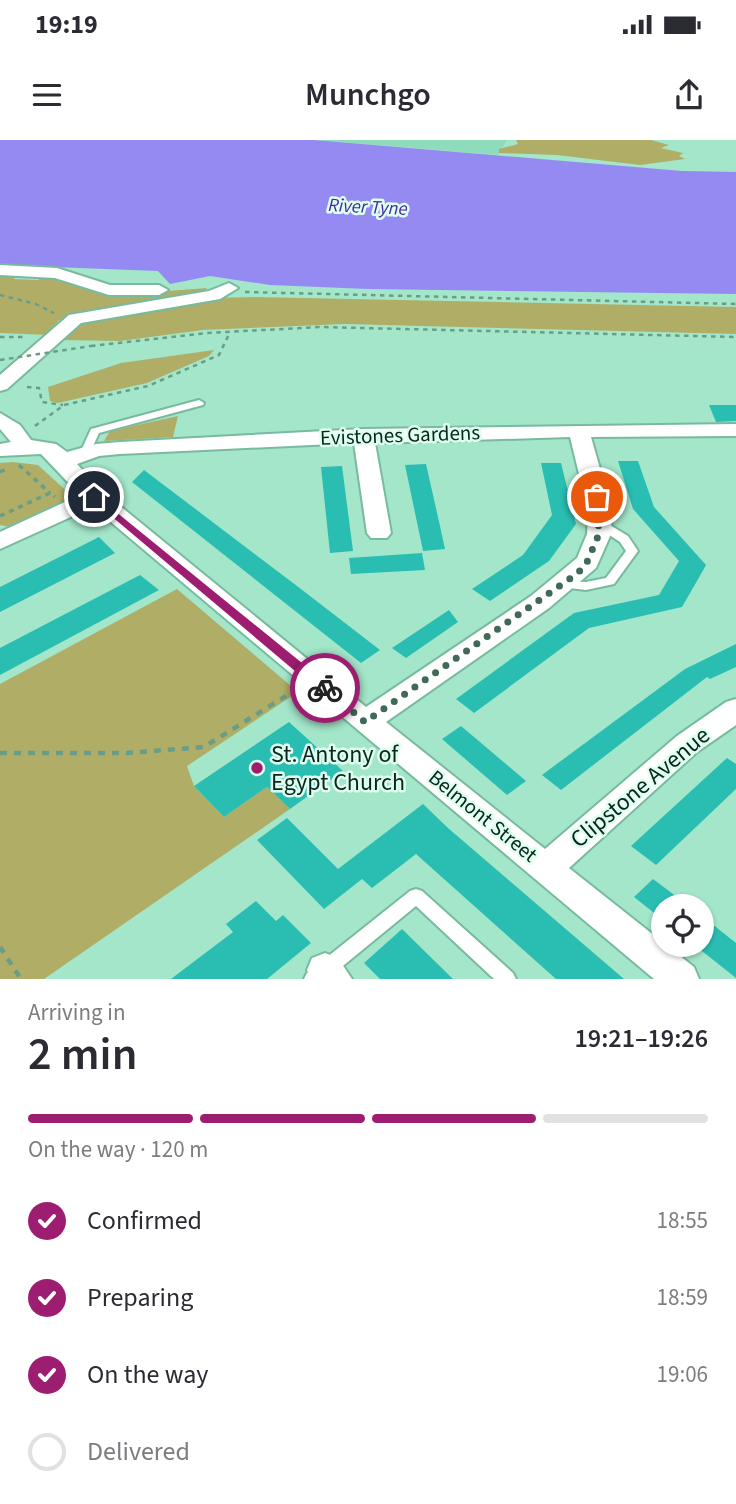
<!DOCTYPE html>
<html lang="en">
<head>
<meta charset="utf-8">
<style>
  body { margin:0; font-family:"Source Sans 3",sans-serif; background:#f2f2f3; color:#2b2b33; height:100vh; display:flex; flex-direction:column; font-size:26px; white-space:nowrap }
  * { box-sizing:border-box; margin:0 }
  p { font-size:23px; color:#7c7c81 }
  .icon { flex:none; width:38px; height:38px; fill:none; stroke:currentColor; stroke-width:2; stroke-linecap:round; stroke-linejoin:round }
  .map { position:relative; height:839px; overflow:hidden }
  .panel { display:flex; flex-direction:column; background:#fff; flex:1 }
  .panel>* { flex:none }
  .controls { position:absolute; left:651px; top:754px; display:grid; gap:14px }
  .controls a { display:grid; place-items:center; width:63px; height:63px; border-radius:50%; background:#fff; box-shadow:0 2px 5px #0004; font-size:35px }
  .pin { position:absolute; display:grid; place-items:center; width:60px; height:60px; color:#fff; margin:-30px; border:4px solid #fff; border-radius:50%; box-shadow:0 2px 7px #0007 }
  .courier { position:absolute; display:grid; place-items:center; width:70px; height:70px; margin:-35px; border:5px solid #9d1d70; border-radius:50%; background:#fff; color:#222; box-shadow:0 2px 9px #0007 }
  .overview em { font-style:normal; font-weight:600 }
  .overview div { display:flex; flex-direction:column-reverse }
  .overview { display:flex; align-items:center; justify-content:space-between; height:119px; padding:0 28px }
  h1 { font-size:46px; font-weight:600; line-height:52px }
  .bar { display:grid; grid-template-columns:repeat(4,1fr); gap:10px 7px; align-content:center; height:84px; padding:0 28px }
  .bar i { height:9px; border-radius:5px; background:#e1e1e2 }
  .bar .selected { background:#9d1d70 }
  .bar p { grid-column:span 4 }
  ol { padding:0 28px; list-style:none }
  li { display:flex; align-items:center; gap:21px; height:77px }
  li p { margin-inline-start:auto }
  li .icon { padding:7px; border-radius:50%; background:#9d1d70; color:#fff; stroke-width:4 }
  li:last-child { color:#7c7c81 }
  li i { width:38px; height:38px; border:4px solid #e1e1e2; border-radius:50% }
  .status { display:flex; justify-content:space-between; align-items:center; height:49px; padding:0 35px; background:#fff; direction:ltr }
  .status svg { height:19px; fill:currentColor }
  header { display:flex; justify-content:space-between; align-items:center; height:91px; padding:0 28px; background:#fff; font-size:32px; font-weight:600 }
  .map>svg:first-child { display:block }
  .built { fill:#8fdcbd }
  .green { fill:#b0ae66 }
  .water { fill:#958af1 }
  .building { fill:#2abeb3 }
  .lines { fill:none; stroke-linecap:round; stroke-linejoin:round }
  .lane-casing { stroke:#78ba9f; stroke-width:4 }
  .street-casing { stroke:#78ba9f; stroke-width:4 }
  .path-far2 { stroke:#699d88; stroke-width:2.5; stroke-dasharray:4.5 4.5; stroke-linecap:butt }
  .path-far1 { stroke:#699d88; stroke-width:3.5; stroke-dasharray:5 5; stroke-linecap:butt }
  .path { stroke:#699d88; stroke-width:4.5; stroke-dasharray:7 7; stroke-linecap:butt }
  .lane { fill:#fff; fill-rule:evenodd }
  .street { fill:#fff; fill-rule:evenodd }
  .path-bridge { stroke:#699d88; stroke-width:2.5; stroke-dasharray:4.5 4.5; stroke-linecap:butt }
  .route { fill:#9d1d70 }
  .done { stroke:#406959; stroke-width:7; stroke-dasharray:0 12.6 }
  .poi-dot { fill:#9d1d70; stroke:#defff0; stroke-width:2.5 }
  .labels { text-anchor:middle; stroke-width:5; stroke-linejoin:round; paint-order:stroke }
  .far-water-label { font-size:19px; font-style:italic; fill:#46289f; stroke:#defff0 }
  .street-label { font-size:21px; fill:#0a261c; stroke:#defff0 }
  .near-poi-label { font-size:24px; fill:#0a261c; stroke:#defff0; text-anchor:start }
  .near-street-label { font-size:24px; fill:#0a261c; stroke:#defff0 }
</style>
</head>
<body>
<div class="status"><b>19:19</b><svg viewBox="0 0 49 12"><path d="M0 12V9h3v3zM5 12V6h3v6zM10 12V3h3v9zM15 12V0h3v12zM26 1h20v11H26zM47 4h2v5h-2z"/></svg></div>
<header><svg class="icon" aria-label="menu" viewBox="0 0 24 24"><path d="M4 6h16M4 12h16M4 18h16"/></svg>Munchgo<svg class="icon" aria-label="share" viewBox="0 0 24 24"><path d="M12 15V3M7 8l5-5 5 5M5 13v7h14v-7"/></svg></header>
<div class="map">
<svg width="736" height="839" viewBox="0 0 736 839">
  <rect width="100%" height="100%" fill="#a3e6ca"/>
  <polygon class="built" points="317,0 507,0 498,15"/>
  <g class="green">
    <polygon points="516,0 651,0 669,5 661,8 683,13 679,16 685,19 640,25 557,15 499,13 499,9 518,4"/>
    <polygon points="0,132 17,135 14,139 38,140 45,136 140,153 207,148 202,155 73,175 58,181 47,195 0,193"/>
    <polygon points="255,157 736,167 736,194 345,184 203,190 120,201 60,200 83,181 212,158"/>
    <polygon points="214,210 209,216 147,243 58,263 50,261 48,247 121,223"/>
    <polygon points="178,276 173,297 104,301 110,291"/>
    <polygon points="13,322 38,325 74,358 10,387 0,385 0,323"/>
    <polygon points="177,449 298,552 187,626 194,646 224,677 267,647 290,669 44,839 0,839 0,544"/>
  </g>
  <polygon class="water" points="0,0 314,0 682,31 736,32 736,154 368,149 270,145 210,136 170,144 158,131 0,125"/>
  <g class="building">
    <polygon points="709,265 736,265 736,281 716,282"/>
    <polygon points="618,321 638,321 654,367 706,425 697,441 682,467 589,488 474,573 456,559 574,473 659,455 679,421 633,369"/>
    <polygon points="541,323 561,323 576,384 549,421 490,461 472,449 523,415 552,375"/>
    <polygon points="426,324 440,386 445,409 423,411 405,325"/>
    <polygon points="342,326 353,411 330,413 321,327"/>
    <polygon points="144,330 297,446 380,510 361,523 132,342"/>
    <polygon points="99,397 115,413 0,472 0,447"/>
    <polygon points="422,413 425,430 351,434 349,418"/>
    <polygon points="140,435 159,450 0,535 0,508"/>
    <polygon points="449,470 458,482 406,518 392,508"/>
    <polygon points="736,504 736,527 710,539 707,537 561,650 542,635 685,529"/>
    <polygon points="289,582 343,631 290,669 267,647 224,677 194,646"/>
    <polygon points="461,586 526,641 507,655 442,599"/>
    <polygon points="727,618 736,624 736,649 656,725 631,706"/>
    <polygon points="423,664 448,688 624,839 556,839 416,714 372,748 362,739 324,769 257,700 287,678 338,729"/>
    <polygon points="653,739 689,766 663,766 663,780 634,757"/>
    <polygon points="256,761 276,781 283,775 311,803 267,839 171,839 233,792 226,784"/>
    <polygon points="702,776 736,803 736,838 702,811"/>
    <polygon points="402,789 453,839 380,839 364,823"/>
  </g>
  <g class="lines">
    <g class="lane-casing">
      <g id="lane">
        <polygon points="199,260 204,263 203,265 99,293 89,315 85,316 80,313 91,289"/>
        <polygon points="600,379 628,396 638,411 614,444 586,450 561,447 559,444 561,441 586,442 606,438 626,411 620,402 596,386 594,383 596,380"/>
        <polygon points="416,749 422,751 513,833 516,839 494,839 416,766 327,839 304,839 307,833 410,751"/>
      </g>
    </g>
    <g class="street-casing">
      <g id="street">
        <polygon points="0,125 57,128 110,145 159,145 168,150 159,155 109,155 55,138 0,135"/>
        <polygon points="229,143 238,148 220,159 81,183 7,249 0,251 0,235 69,175 209,151"/>
        <path d="M0,273L20,285L31,300L56,304L67,312L96,304L120,302L363,289L736,284V296L591,297L612,371L611,394L596,428L549,468L386,582L545,709L677,596L726,562L736,559V585L697,612L569,728L694,827L699,839H654L93,367L0,409V392L80,355L41,314L0,316V304L11,302L0,289ZM570,297L588,371L587,394L577,418L531,456L366,567L103,352L77,324L99,316L120,314L354,303L367,393L371,398H387L391,393L375,303Z"/>
        <polygon points="325,813 338,818 352,839 311,839 307,830 312,818"/>
      </g>
    </g>
    <g class="path-far2">
      <polyline points="245,152 736,164"/>
      <polyline points="0,155 36,164 54,173"/>
      <polyline points="0,197 26,197"/>
      <polyline points="91,206 207,193 320,187 736,197"/>
      <polyline points="27,247 39,248 42,262 63,265"/>
      <polyline points="35,286 64,265 148,246 219,215 230,192"/>
    </g>
    <g class="path-far1">
      <polyline points="19,325 50,353"/>
      <polyline points="0,332 9,328"/>
      <polyline points="0,376 50,353 55,357"/>
    </g>
    <g class="path">
      <polyline points="0,613 127,613 204,607 297,549"/>
      <polyline points="0,807 21,839"/>
    </g>
    <use href="#lane" class="lane"/>
    <use href="#street" class="street"/>
    <polyline class="path-bridge" points="0,220 91,206"/>
  </g>
  <polygon class="route" points="94,354 329,545 329,552 320,552 91,359 91,355"/>
  <g class="lines">
    <polyline class="done" points="325,548 365,582 578,433 587,422 599,394 597,357"/>
  </g>
  <circle class="poi-dot" cx="257" cy="628" r="7"/>
  <g class="labels">
    <g class="far-water-label">
      <text transform="translate(368 66) rotate(3)" y="7">River Tyne</text>
    </g>
    <g class="street-label">
      <text transform="translate(400 295) rotate(-2)" y="7">Evistones Gardens</text>
      <text transform="translate(483 676) rotate(39)" y="7">Belmont Street</text>
    </g>
    <g class="near-poi-label">
      <text x="271" y="622">St. Antony of<tspan x="271" dy="28">Egypt Church</tspan></text>
    </g>
    <g class="near-street-label">
      <text transform="translate(640 647) rotate(-40)" y="8">Clipstone Avenue</text>
    </g>
  </g>
</svg>
<div class="controls">
<a><svg class="icon" aria-label="locate" viewBox="0 0 24 24"><circle cx="12" cy="12" r="6"/><path d="M12 2v4M12 18v4M2 12h4M18 12h4"/></svg></a>
</div>
<div class="pin" style="left:597px;top:357px;background:#ea580c"><svg class="icon" aria-label="bag" viewBox="0 0 24 24"><path d="M5 8h14l-1 12H6zM9 8a3 3 0 0 1 6 0"/></svg></div>
<div class="pin" style="left:94px;top:357px;background:#1f2937"><svg class="icon" aria-label="home" viewBox="0 0 24 24"><path d="M3 11l9-7 9 7M6 9v11h12V9"/></svg></div>
<div class="courier" style="left:325px;top:548px"><svg class="icon" aria-label="bike" viewBox="0 0 24 24"><circle cx="6" cy="16" r="4"/><circle cx="18" cy="16" r="4"/><path d="M6 16l4-8h5l3 8M10 8l3 8H6M13 5h3"/></svg></div>
</div>
<section class="panel">
<div class="overview"><div><h1>2 min</h1><p>Arriving in</p></div><em>19:21–19:26</em></div>
<div class="bar"><i class="selected"></i><i class="selected"></i><i class="selected"></i><i></i><p>On the way · 120 m</p></div>
<ol>
<li><svg class="icon" aria-label="check" viewBox="0 0 24 24"><path d="M5 12l5 5 9-10"/></svg>Confirmed<p>18:55</p></li>
<li><svg class="icon" aria-label="check" viewBox="0 0 24 24"><path d="M5 12l5 5 9-10"/></svg>Preparing<p>18:59</p></li>
<li><svg class="icon" aria-label="check" viewBox="0 0 24 24"><path d="M5 12l5 5 9-10"/></svg>On the way<p>19:06</p></li>
<li><i></i>Delivered</li>
</ol>
</section>
</body>
</html>
